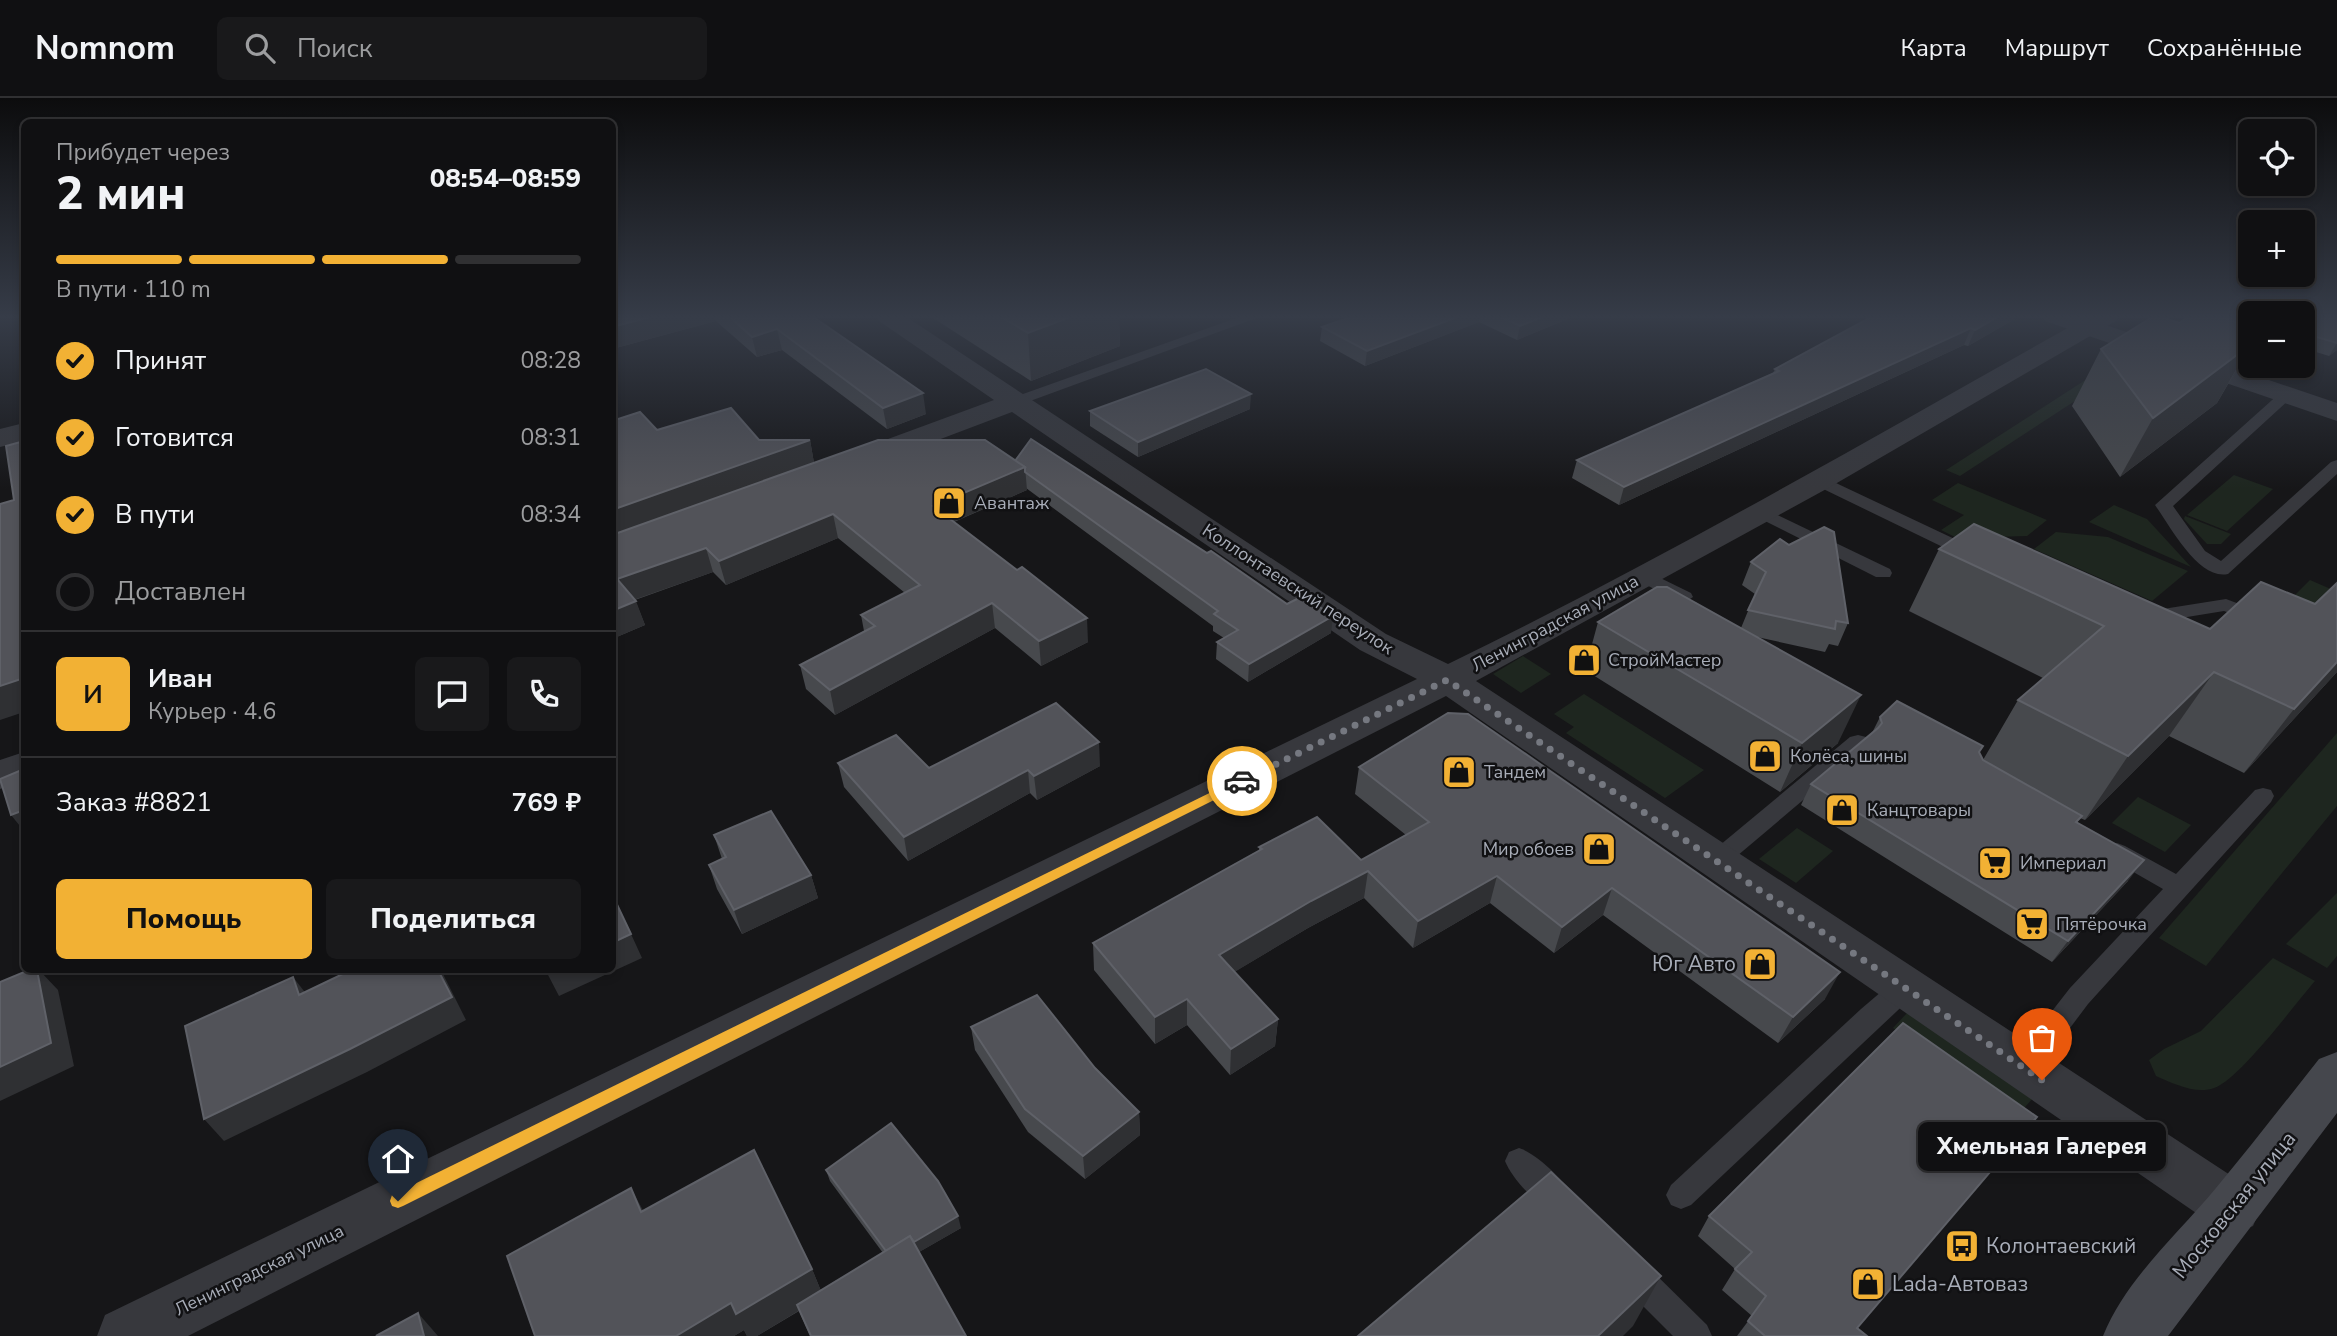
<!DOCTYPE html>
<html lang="ru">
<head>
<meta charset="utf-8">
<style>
  body { margin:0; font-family:"Nunito Sans",sans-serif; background:#19191b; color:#f1f3f6; height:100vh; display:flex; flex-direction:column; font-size:26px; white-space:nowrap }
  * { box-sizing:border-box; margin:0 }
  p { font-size:23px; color:#9c9d9f }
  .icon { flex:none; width:38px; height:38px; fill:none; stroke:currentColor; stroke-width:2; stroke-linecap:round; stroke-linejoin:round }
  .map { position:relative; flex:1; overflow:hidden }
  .sheet { position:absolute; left:21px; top:21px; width:595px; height:854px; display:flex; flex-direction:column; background:#101012; border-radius:10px; box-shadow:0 4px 10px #0003,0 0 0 2px #303032 }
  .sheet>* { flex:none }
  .buttons { position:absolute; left:2238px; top:21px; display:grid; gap:14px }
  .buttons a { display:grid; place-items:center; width:77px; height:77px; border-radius:10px; background:#101012; box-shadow:0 4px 10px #0003,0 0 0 2px #303032; font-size:35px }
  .pin { position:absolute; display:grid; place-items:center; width:60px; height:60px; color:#fff; margin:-72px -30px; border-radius:50% 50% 50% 0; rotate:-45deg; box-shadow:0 0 7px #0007 }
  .pin .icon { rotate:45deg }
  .courier { position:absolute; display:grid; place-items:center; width:70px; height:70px; margin:-35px; border:5px solid #f2b134; border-radius:50%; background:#fff; color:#222; box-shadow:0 2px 9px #0007 }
  .bubble { position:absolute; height:49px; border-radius:10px; background:#101012; box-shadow:0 4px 10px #0003,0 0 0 2px #303032; font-size:23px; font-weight:800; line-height:49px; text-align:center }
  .head em { font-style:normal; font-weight:800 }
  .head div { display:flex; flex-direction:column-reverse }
  .head { display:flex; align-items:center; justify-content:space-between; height:119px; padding:0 35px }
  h1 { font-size:46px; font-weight:800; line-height:52px }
  .bar { display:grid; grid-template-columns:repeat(4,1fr); gap:10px 7px; align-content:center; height:84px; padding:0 35px }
  .bar i { height:9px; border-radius:5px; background:#303032 }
  .bar .active { background:#f2b134 }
  .bar p { grid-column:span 4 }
  .line { display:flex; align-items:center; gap:18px; padding:0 35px; border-top:2px solid #303032 }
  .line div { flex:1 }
  .round { display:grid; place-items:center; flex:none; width:74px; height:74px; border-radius:10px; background:#19191b }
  ol { padding:0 35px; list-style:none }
  li { display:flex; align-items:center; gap:21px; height:77px }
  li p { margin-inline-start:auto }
  li .icon { padding:7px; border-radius:50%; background:#f2b134; color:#111; stroke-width:4 }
  li:last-child { color:#9c9d9f }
  li i { width:38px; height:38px; border:4px solid #303032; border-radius:50% }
  .cta { display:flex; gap:14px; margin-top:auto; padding:14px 35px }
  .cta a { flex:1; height:80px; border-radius:10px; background:#f2b134; color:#111; font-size:28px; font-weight:800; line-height:80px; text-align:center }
  .cta a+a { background:#19191b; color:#f1f3f6 }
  header { display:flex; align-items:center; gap:42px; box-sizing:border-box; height:98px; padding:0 35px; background:#101012; border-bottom:2px solid #303032 }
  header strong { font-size:33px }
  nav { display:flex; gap:38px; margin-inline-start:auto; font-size:24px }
  .search { width:490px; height:63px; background:#19191b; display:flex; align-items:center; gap:18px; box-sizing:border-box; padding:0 24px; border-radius:10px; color:#9c9d9f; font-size:26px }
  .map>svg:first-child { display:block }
  .green { fill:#1e261f }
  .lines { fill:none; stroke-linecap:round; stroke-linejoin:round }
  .service { fill:#37383d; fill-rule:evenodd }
  .minor { fill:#37383d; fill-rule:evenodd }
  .tertiary { fill:#37383d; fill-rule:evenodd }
  .secondary { fill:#45474d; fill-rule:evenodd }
  .wall { fill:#47494d }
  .shaded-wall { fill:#2f3033 }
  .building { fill:#525359; stroke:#5f6168; stroke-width:2 }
  .route { fill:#f2b134 }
  .done { stroke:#757880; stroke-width:7; stroke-dasharray:0 12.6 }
  .labels { text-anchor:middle; stroke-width:5; stroke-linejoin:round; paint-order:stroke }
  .poi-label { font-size:18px; fill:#a8adb8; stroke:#111113; text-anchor:start }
  .street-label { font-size:18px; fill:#a8adb8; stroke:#111113 }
  .near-poi-label { font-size:21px; fill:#a8adb8; stroke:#111113; text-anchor:start }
  .near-street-label { font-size:21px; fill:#a8adb8; stroke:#111113 }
</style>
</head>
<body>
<header>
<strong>Nomnom</strong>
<div class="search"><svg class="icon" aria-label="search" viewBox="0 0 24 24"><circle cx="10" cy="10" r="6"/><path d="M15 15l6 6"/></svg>Поиск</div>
<nav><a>Карта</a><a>Маршрут</a><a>Сохранённые</a></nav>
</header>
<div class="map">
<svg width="2337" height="1238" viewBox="0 0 2337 1238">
  <rect width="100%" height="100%" fill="#161618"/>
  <g class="green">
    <polygon points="2107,268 2121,273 1960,378 1946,372"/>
    <polygon points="2234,377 2273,391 2227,433 2187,417"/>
    <polygon points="1958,385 2047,422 2027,438 1993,439 1965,444 1941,432 1964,417 1932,402"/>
    <polygon points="2114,407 2147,421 2191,469 2089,424"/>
    <polygon points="2185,418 2231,436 2221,446 2207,446 2184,421"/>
    <polygon points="2056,434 2108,439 2188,473 2152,503 2034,451"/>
    <polygon points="2310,482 2333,492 2308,516 2285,507"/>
    <polygon points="1523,558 1551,576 1521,595 1493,576"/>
    <polygon points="1584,596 1704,672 1665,700 1566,635 1574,629 1554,616"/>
    <polygon points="2337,635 2337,708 2206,868 2159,840"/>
    <polygon points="2138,699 2191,727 2165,754 2112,725"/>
    <polygon points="1797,730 1833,753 1796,785 1759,761"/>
    <polygon points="2337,795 2337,858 2327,870 2286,846"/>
    <path d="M2273,860L2315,883C2295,906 2239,982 2214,990C2196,997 2172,985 2156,978L2149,962L2164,951L2201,933Z"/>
    <polygon points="1908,914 2033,1000 2018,1017 1893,930"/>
  </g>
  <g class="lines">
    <g class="service">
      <polygon points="1242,218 1262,218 1022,306 1017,308 1009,303 1012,300"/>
      <path d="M2286,292L2294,297L2291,300L2173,408L2205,453L2221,463L2331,364L2337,362V376L2228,476C2199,483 2170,428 2155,407L2281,294Z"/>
      <polygon points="1819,377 1961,444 1977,465 1968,470 1962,469 1949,452 1813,386 1811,382 1813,378"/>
      <polygon points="1761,409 1890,471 1892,475 1890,479 1876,479 1755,418 1752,414 1755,410"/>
      <polygon points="1644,472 1691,495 1693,499 1684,505 1677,503 1637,482 1635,478"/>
      <polygon points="2226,501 2266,516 2269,520 2259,526 2224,513 2144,526 2134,520 2144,514"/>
      <polygon points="1858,637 1866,639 1869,644 1866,649 1724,769 1716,772 1708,769 1704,763 1708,757 1850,639"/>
      <polygon points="2263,690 2271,692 2274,698 2271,704 2088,906 2034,978 2024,982 2014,978 2010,970 2014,962 2070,890 2163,791 2109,760 2105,754 2109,748 2117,745 2125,748 2176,776 2255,692"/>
      <polygon points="1904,879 1913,882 1917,890 1913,898 1691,1107 1681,1111 1671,1107 1666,1097 1671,1087 1861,911 1895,882"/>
      <path d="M1519,1050C1539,1057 1566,1084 1575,1104L1570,1114L1560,1118C1540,1110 1513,1083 1505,1063L1509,1054Z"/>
      <polygon points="1633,1161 1644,1165 1707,1227 1712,1238 1673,1238 1622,1187 1618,1176 1622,1165"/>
    </g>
    <g class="minor">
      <path d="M875,218H905L1386,536L1448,566C1666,460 1877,337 2089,218H2120L2116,223L1830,389L1476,583L2253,1092L2261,1110L2253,1128L2234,1136L2215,1128L1446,598L188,1238H97L105,1217L1417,581L1360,552L1012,314L872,367L861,370L850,367L846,361L850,355L994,302L879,223Z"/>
      <polygon points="24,654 24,683 0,691 0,662"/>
    </g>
    <g class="tertiary">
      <polygon points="2041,218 2079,218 2337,305 2337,323 2045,223"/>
      <polygon points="24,325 24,343 0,349 0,331"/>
    </g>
    <path class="secondary" d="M2337,954V1015L2168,1238H2103C2126,1181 2177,1137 2216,1090C2251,1048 2285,1004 2319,961Z"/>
  </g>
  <g class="wall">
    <polygon points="612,218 812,218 926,316 887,331 782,252 757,259 716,223 612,251"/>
    <polygon points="930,218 1119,218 1120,248 1031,283"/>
    <polygon points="1353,218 1575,218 1517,242 1479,224 1365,268 1320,243 1322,229"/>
    <polygon points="1873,218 2020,218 1968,248 1964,247 1619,407 1572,380 1577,362 1773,275 1775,271"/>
    <polygon points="2303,218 2337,218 2337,252 2329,258 2303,250"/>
    <polygon points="2180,225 2250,258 2239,269 2238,269 2217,305 2120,379 2072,308 2101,251"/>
    <polygon points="1250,311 1138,359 1090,328 1090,313"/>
    <polygon points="612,323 657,332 759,342 810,342 814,365 1015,363 1287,506 1331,535 1248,584 1216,561 1217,544 1224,540 1213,533 1213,528 1026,390 1027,392 954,424 1088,544 1041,568 995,530 835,617 806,591 800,567 864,533 861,517 905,495 838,440 726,487 713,474 635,502 645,527 612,541"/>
    <polygon points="1939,451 2210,531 2315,506 2337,485 2337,574 2244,675 2169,638 2085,722 2080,720 2077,725 2128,783 2052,864 1801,707 1811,686 1872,635 1880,619 1979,655 1983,662 2018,602 2043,580 1909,513"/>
    <polygon points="1751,464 1848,525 1838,548 1829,546 1825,554 1757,539 1838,645 1780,694 1585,572 1598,524 1741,530 1755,496 1742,487"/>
    <polygon points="1448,615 1825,901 1778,945 1603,817 1554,855 1490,805 1413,850 1364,800 1308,830 1234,874 1278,921 1275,948 1230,977 1187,927 1155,946 1094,872 1093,845 1259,753 1259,749 1361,762 1406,737 1355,696 1359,669"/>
    <polygon points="838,665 929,670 1100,668 1037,702 1030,695 908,763 844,689"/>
    <polygon points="714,737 811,777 818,800 742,836 717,791 709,767 722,761"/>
    <polygon points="971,929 1095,970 1139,1014 1140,1037 1085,1081 1028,1034 975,952"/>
    <polygon points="826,1072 961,1130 919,1154 966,1238 810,1238 799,1213 757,1238 747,1238 744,1232 734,1238 535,1238 643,1113 812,1171 821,1193 883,1155 830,1083"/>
    <polygon points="1709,1118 1858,1230 1867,1238 1737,1238 1752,1218 1722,1192 1735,1171 1698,1138"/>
  </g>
  <g class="shaded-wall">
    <polygon points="654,218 715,218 716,223 612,251 612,229"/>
    <polygon points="1073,218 1119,218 1120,248 1031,283 1028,235"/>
    <polygon points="1460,218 1480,218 1479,224 1365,268 1367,253"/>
    <polygon points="1544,218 1575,218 1517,242 1520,228"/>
    <polygon points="1999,218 2020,218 1968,248 1975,232"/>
    <polygon points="1971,230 1964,247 1619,407 1624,389"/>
    <polygon points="777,231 782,252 757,259 752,239"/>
    <polygon points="2250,235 2250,247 2217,305 2120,379 2153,320"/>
    <polygon points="2337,245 2337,252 2329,258"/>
    <polygon points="2250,252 2250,258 2239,269 2247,256"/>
    <polygon points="923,295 926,316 887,331 883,310"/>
    <polygon points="1251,296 1250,311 1138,359 1138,344"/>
    <polygon points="810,342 814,365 612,438 612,412"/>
    <polygon points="1025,369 1027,392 937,431 933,408"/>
    <polygon points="833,416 838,440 726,487 719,463"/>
    <polygon points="706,450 713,474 625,505 617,481"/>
    <polygon points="636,503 645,527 612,541 612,513"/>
    <polygon points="992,505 995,530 835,617 830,592"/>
    <polygon points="1333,518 1331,535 1248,584 1249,566"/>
    <polygon points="1087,520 1088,544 1041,568 1039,543"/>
    <polygon points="2337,564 2337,574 2244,675 2294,611"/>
    <polygon points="2214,574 2169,638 2085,722 2128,658"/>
    <polygon points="24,580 24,614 0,622 0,588"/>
    <polygon points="1861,597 1838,645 1780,694 1802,645"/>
    <polygon points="1099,644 1100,668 1037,702 1034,678"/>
    <polygon points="1028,672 1030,695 908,763 904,739"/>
    <polygon points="24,712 24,733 11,717"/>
    <polygon points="2144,762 2128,783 2052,864 2068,843"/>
    <polygon points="1368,773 1364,800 1308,830 1218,884 1219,857 1311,803"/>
    <polygon points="811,777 818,800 742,836 734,812"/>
    <polygon points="1497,778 1490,805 1413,850 1418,823"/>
    <polygon points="1612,790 1603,817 1554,855 1562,829"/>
    <polygon points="631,836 642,860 559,898 547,875 554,872 612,872 612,845"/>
    <polygon points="37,872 39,872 58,892 74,968 0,1003 0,969"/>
    <polygon points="438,872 441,872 466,922 367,974 224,1043 204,1021"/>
    <polygon points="1840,874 1825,901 1778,945 1793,919"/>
    <polygon points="293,879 311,902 299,897"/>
    <polygon points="1187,901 1187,927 1155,946 1155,919"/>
    <polygon points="1278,921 1275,948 1230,977 1231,951"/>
    <polygon points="1139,1014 1140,1037 1085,1081 1083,1058"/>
    <polygon points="631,1090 646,1118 641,1114"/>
    <polygon points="958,1118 961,1130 893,1169 890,1158"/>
    <polygon points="812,1171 823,1198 757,1238 747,1238 744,1232 734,1238 676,1238 731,1205"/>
    <polygon points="1661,1178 1633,1228 1623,1238 1598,1238"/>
    <polygon points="418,1215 438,1238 424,1238"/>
  </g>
  <g class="building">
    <polygon points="612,218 654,218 612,229"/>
    <polygon points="729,218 812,218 923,295 883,310 777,231 752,239"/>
    <polygon points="1000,218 1073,218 1028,235"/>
    <polygon points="1353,218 1460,218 1367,253 1322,229"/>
    <polygon points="1499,218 1544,218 1520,228"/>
    <polygon points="1873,218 1999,218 1975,232 1971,230 1624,389 1577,362 1779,273 1775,271"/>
    <polygon points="2154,218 2158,218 2180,225 2188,218 2218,218 2250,228 2250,235 2241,244 2250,247 2153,320 2101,251"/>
    <polygon points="2218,218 2250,218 2250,228"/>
    <polygon points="2303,218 2337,218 2337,245 2303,235"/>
    <polygon points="2250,238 2250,247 2246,246"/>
    <polygon points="1206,271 1251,296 1138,344 1090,313"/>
    <polygon points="731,310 759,342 810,342 612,412 612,323 640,314 657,332"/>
    <polygon points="1031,341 1207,455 1211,453 1287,506 1303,498 1333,518 1249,566 1217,544 1238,532 1214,516 1218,513 1025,374 1025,369 1015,363"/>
    <polygon points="878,342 985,342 1025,369 933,408 1017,472 1022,469 1087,520 1039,543 992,505 830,592 800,567 875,528 861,517 920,487 833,416 719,463 706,450 617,481 636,503 612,513 612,437"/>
    <polygon points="24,343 24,580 0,588 0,406 14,402 6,348"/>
    <polygon points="1974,426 2210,531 2261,484 2315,506 2337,485 2337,564 2294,611 2214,574 2128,658 2018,602 2104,528 1939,451"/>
    <polygon points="1824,429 1834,434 1848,525 1836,523 1835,531 1748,512 1766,474 1751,464 1780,441 1789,447"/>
    <polygon points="1657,489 1667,489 1861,597 1802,645 1598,524"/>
    <polygon points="1897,603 1983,648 1979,654 1983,662 2082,718 2076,724 2144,762 2068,843 1811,686 1878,630 1882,625 1880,619"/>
    <polygon points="1056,605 1099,644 1034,678 1028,672 904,739 838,665 896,637 929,670"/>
    <polygon points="1448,615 1468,616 1840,874 1793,919 1612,790 1562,829 1497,778 1418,823 1368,773 1311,803 1219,857 1278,921 1231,951 1187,901 1155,919 1093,845 1262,751 1259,749 1317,719 1361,762 1429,724 1359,669"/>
    <polygon points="24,671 24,712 11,717 0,681"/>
    <polygon points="771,713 811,777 734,812 709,767 726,759 714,737"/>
    <polygon points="612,796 631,836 612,845"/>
    <polygon points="29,872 37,872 51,945 0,969 0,884"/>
    <polygon points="351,872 438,872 452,899 350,951 204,1021 185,928 293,879 299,897"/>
    <polygon points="1037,897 1095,970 1139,1014 1083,1058 1025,1011 971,929"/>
    <polygon points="1903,925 2037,1019 1857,1230 1867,1238 1765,1238 1748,1223 1766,1198 1735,1171 1752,1154 1709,1118"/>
    <polygon points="891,1025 938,1083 958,1118 914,1144 910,1138 886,1153 826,1072"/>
    <polygon points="754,1052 812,1171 736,1216 731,1205 676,1238 535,1238 507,1158 631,1090 641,1114"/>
    <polygon points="1551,1074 1661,1178 1598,1238 1358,1238"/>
    <polygon points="910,1138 966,1238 811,1238 797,1207"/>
    <polygon points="418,1215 424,1238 376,1238"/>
  </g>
  <linearGradient id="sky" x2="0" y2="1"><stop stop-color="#0c0c0d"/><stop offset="0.56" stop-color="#363c48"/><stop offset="1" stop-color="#363c48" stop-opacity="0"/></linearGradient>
  <rect width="2337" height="391" fill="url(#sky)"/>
  <polygon class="route" points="1242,679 1248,683 1246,686 403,1108 398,1110 392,1108 390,1103 392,1097"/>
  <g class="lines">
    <polyline class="done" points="1242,683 1447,582 2042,982"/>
  </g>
  <defs>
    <g id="shop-square" transform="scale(1.75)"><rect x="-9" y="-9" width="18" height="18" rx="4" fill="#f2b134" stroke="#111113"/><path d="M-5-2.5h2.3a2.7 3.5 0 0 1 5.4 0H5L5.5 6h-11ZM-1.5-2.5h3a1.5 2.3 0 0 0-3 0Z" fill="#111"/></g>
    <g id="supermarket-square" transform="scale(1.75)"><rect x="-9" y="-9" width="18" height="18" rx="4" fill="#f2b134" stroke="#111113"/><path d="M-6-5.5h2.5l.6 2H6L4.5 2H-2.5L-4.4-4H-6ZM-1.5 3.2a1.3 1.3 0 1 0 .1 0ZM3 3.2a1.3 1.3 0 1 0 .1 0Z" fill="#111"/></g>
    <g id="bus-square" transform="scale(1.75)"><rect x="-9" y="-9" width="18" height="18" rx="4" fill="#f2b134" stroke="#111113"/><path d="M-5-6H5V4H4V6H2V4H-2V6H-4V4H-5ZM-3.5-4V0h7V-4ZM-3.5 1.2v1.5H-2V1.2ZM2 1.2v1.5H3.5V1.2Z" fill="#111"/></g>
  </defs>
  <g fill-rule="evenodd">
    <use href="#shop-square" x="949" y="405"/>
    <use href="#shop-square" x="1584" y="562"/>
    <use href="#shop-square" x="1765" y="658"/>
    <use href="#shop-square" x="1459" y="674"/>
    <use href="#shop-square" x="1842" y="712"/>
    <use href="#shop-square" x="1599" y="751"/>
    <use href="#supermarket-square" x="1995" y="765"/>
    <use href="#supermarket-square" x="2032" y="826"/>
    <use href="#shop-square" x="1760" y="866"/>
    <use href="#bus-square" x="1962" y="1148"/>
    <use href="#shop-square" x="1868" y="1186"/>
  </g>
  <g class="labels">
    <g class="poi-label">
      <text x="974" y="411">Авантаж</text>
      <text x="1608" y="568">СтройМастер</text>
      <text x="1790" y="664">Колёса, шины</text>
      <text x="1484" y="680">Тандем</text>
      <text x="1867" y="718">Канцтовары</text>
      <text x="1574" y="757" text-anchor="end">Мир обоев</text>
      <text x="2020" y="771">Империал</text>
      <text x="2056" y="832">Пятёрочка</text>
    </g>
    <g class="street-label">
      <text transform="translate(1298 491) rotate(33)" y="6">Коллонтаевский переулок</text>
      <text transform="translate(1555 525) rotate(-28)" y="6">Ленинградская улица</text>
      <text transform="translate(259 1172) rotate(-26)" y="6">Ленинградская улица</text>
    </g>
    <g class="near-poi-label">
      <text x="1736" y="873" text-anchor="end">Юг Авто</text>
      <text x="1986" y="1155">Колонтаевский</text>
      <text x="1892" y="1193">Lada-Автоваз</text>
    </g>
    <g class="near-street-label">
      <text transform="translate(2234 1107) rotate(-51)" y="7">Московская улица</text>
    </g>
  </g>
</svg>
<div class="buttons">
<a><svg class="icon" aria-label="locate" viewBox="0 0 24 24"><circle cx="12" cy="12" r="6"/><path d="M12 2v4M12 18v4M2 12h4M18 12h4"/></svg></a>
<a>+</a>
<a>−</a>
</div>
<div class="pin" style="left:2042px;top:982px;background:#ea580c"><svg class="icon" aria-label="bag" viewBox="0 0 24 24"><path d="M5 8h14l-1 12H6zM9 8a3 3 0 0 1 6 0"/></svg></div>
<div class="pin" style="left:398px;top:1103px;background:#1f2937"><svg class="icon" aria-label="home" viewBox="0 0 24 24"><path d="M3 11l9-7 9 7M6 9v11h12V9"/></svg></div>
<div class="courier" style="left:1242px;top:683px"><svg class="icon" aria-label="car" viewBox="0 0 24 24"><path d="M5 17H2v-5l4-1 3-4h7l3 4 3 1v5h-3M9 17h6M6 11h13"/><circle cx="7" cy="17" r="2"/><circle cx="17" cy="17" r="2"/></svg></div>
<div class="bubble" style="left:1918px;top:1024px;width:248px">Хмельная Галерея</div>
<section class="sheet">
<div class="head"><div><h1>2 мин</h1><p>Прибудет через</p></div><em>08:54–08:59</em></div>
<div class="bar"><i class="active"></i><i class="active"></i><i class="active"></i><i></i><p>В пути · 110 m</p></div>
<ol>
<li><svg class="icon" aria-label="check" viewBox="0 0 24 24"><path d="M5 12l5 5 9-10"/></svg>Принят<p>08:28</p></li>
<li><svg class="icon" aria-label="check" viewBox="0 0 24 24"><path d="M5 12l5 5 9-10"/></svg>Готовится<p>08:31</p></li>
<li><svg class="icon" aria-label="check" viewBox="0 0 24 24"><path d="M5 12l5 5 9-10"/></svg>В пути<p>08:34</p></li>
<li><i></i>Доставлен</li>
</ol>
<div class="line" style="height:126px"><b class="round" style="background:#f2b134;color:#111">И</b><div><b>Иван</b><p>Курьер · 4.6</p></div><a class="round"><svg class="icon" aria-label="chat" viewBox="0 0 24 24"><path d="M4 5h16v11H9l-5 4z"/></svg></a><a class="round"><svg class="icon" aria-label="phone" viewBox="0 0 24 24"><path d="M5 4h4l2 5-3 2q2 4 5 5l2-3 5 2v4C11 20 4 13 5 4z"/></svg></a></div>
<div class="line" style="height:91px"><div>Заказ #8821</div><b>769 ₽</b></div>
<div class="cta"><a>Помощь</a><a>Поделиться</a></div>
</section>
</div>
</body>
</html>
